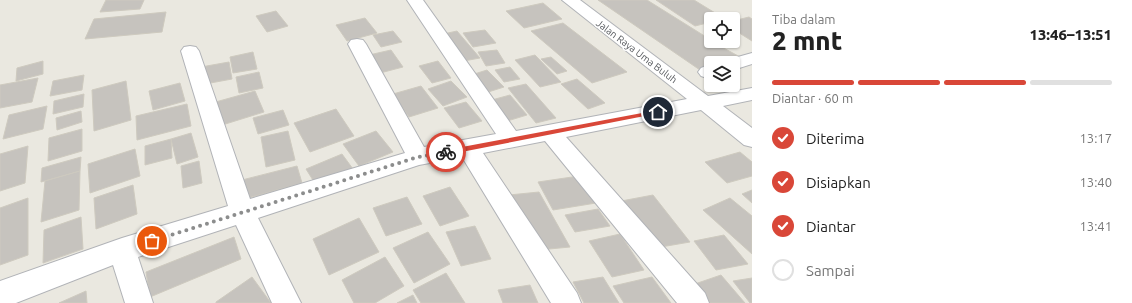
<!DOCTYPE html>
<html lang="id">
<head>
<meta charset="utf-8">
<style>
  body { margin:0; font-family:Ubuntu,sans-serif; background:#f2f2f2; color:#222; height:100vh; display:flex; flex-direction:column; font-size:15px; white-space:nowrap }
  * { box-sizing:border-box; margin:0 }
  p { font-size:13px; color:#767676 }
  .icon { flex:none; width:22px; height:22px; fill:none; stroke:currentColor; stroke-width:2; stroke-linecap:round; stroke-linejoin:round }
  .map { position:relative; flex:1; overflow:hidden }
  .drawer { display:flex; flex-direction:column; background:#fff; width:380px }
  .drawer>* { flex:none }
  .buttons { position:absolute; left:704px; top:12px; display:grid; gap:8px }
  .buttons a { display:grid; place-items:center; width:36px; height:36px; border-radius:4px; background:#fff; box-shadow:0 1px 3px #0004; font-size:20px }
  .pin { position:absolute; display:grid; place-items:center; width:34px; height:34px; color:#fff; margin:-17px; border:2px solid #fff; border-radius:50%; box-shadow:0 1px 4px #0007 }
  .courier { position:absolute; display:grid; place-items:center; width:40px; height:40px; margin:-20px; border:3px solid #d94738; border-radius:50%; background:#fff; color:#222; box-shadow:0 1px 5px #0007 }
  .summary em { font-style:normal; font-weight:800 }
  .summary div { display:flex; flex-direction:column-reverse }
  .summary { display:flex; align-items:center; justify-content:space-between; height:68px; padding:0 20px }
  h1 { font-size:26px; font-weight:800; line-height:30px }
  .bar { display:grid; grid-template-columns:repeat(4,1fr); gap:6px 4px; align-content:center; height:48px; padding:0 20px }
  .bar i { height:5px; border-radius:3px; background:#e0e0e0 }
  .bar .on { background:#d94738 }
  .bar p { grid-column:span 4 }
  ol { padding:0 20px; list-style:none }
  li { display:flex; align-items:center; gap:12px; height:44px }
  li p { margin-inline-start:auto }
  li .icon { padding:4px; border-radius:50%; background:#d94738; color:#fff; stroke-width:4 }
  li:last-child { color:#767676 }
  li i { width:22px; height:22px; border:2px solid #e0e0e0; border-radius:50% }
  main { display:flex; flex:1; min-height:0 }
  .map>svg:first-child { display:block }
  .building { fill:#c6c3be; stroke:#cecabf }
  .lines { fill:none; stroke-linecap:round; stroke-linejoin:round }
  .minor-casing { stroke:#b1b3b7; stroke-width:2 }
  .minor { fill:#fff; fill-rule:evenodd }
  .route { fill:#d94738 }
  .done { stroke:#8c8d8d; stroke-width:4; stroke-dasharray:0 7.2 }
  .labels { text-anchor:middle; stroke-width:3; stroke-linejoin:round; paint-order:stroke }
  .far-street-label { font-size:10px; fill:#595c60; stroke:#fff }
</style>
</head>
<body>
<main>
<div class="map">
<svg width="752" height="303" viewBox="0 0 752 303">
  <rect width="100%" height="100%" fill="#eae8e0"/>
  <g class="building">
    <polygon points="106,0 144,0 140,9 100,12"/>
    <polygon points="598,0 647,0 711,40 711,41 740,57 721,63 711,63 711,66 700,70"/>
    <polygon points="656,0 694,0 725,19 711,19 711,22 695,26"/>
    <polygon points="543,3 562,19 524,28 506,11"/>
    <polygon points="276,11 288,26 267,32 256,16"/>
    <polygon points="166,12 162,32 85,39 94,19"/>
    <polygon points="749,17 752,19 752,41 733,29 733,21"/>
    <polygon points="365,18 377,33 347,41 336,25"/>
    <polygon points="563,23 627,72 592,83 531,31"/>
    <polygon points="485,30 496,43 473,47 463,33"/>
    <polygon points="393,31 402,42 381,47 373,35"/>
    <polygon points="457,31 480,58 458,62 439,35"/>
    <polygon points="391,50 403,67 380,73 369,55"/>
    <polygon points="497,50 505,63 486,66 478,52"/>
    <polygon points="253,52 257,69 233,73 230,57"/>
    <polygon points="535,55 561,82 540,87 515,60"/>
    <polygon points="551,57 567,71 557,74 541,59"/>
    <polygon points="43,61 43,74 16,81 17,68"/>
    <polygon points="438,61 451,78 432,83 419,66"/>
    <polygon points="229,62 232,79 205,84 201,67"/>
    <polygon points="510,67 520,79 504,82 495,70"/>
    <polygon points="487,70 504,87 485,93 468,76"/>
    <polygon points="259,72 263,88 239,93 236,77"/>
    <polygon points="84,75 82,90 50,96 53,81"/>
    <polygon points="38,78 32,102 0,108 0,85"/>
    <polygon points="577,79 605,103 588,109 561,84"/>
    <polygon points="126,81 131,120 94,131 92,90"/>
    <polygon points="451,81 467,97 443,106 428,89"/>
    <polygon points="180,83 185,101 153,110 149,91"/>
    <polygon points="526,84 556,118 536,123 508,88"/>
    <polygon points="421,86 438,108 409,117 393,94"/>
    <polygon points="255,91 264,112 219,126 212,103"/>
    <polygon points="84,94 83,107 53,114 54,101"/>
    <polygon points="510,95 527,115 504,122 488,101"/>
    <polygon points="466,102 482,121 459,128 444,108"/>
    <polygon points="187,104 191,126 137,140 136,116"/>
    <polygon points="47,106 43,129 3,139 9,115"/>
    <polygon points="336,109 354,136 310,152 294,123"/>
    <polygon points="283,110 289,125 258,134 253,118"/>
    <polygon points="81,111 82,122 57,130 56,118"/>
    <polygon points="82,129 82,151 48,161 49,138"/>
    <polygon points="288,131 295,160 266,167 261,137"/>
    <polygon points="376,131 393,152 359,166 343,144"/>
    <polygon points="191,133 198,157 177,164 171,139"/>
    <polygon points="171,139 172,158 145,165 145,146"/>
    <polygon points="28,146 25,183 0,191 0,154"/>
    <polygon points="135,149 140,176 90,193 88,164"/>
    <polygon points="740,152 752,162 752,176 727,183 705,162"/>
    <polygon points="342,154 353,169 316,185 306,169"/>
    <polygon points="81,157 80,171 41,182 42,168"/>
    <polygon points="199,161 202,183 183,188 181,166"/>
    <polygon points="297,166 302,183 241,200 238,181"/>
    <polygon points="80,171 79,210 41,222 45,181"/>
    <polygon points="579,176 596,203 553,210 538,182"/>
    <polygon points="133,185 137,214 96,229 94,198"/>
    <polygon points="450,187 469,216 440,226 423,196"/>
    <polygon points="752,190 752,203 742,194"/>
    <polygon points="539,192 570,247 539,250 509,195"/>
    <polygon points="653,195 690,242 655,248 616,202"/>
    <polygon points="407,197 422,224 386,236 373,208"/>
    <polygon points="28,198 28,255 0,265 0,208"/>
    <polygon points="730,198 752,216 752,254 703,210"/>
    <polygon points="598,209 610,226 575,232 565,215"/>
    <polygon points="81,217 83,249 43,263 44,230"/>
    <polygon points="359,218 379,252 329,275 313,239"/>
    <polygon points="475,226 491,259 461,266 446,232"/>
    <polygon points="428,232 450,264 414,283 393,248"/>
    <polygon points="620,234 644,270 612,277 589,241"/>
    <polygon points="724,235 748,264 716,270 694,241"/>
    <polygon points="234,237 241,259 150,297 146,272"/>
    <polygon points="385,257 404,286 375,303 354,303 342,280"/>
    <polygon points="446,273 465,303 421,303 413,290"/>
    <polygon points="721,275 745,303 704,303 689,286"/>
    <polygon points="252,277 271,303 216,303 216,302"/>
    <polygon points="603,277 619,303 584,303 573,282"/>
    <polygon points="652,277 671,303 624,303 613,286"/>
    <polygon points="752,278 752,303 750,303 733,281"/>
    <polygon points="530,285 538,303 503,303 498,290"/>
    <polygon points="86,291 87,303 59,303"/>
    <polygon points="413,295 417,303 397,303"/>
  </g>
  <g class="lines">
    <g class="minor-casing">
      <g id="minor">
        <polygon points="407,0 423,0 516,131 687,99 562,0 580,0 708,96 752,88 752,100 723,106 752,128 752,147 744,145 701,110 566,137 705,293 709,303 677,303 545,141 483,153 577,293 581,303 551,303 462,157 419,165 258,218 301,303 272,303 236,225 138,257 153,303 125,303 113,265 16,303 0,303 0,281 122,238 228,206 181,51 184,47 190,46 196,47 199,51 250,199 405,153 348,44 351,40 357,39 363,40 366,44 424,147 496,134"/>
        <polygon points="752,53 752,64 733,70 733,63 725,63 727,60"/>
        <polygon points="711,64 711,77 707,78 701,76 698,72 701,68"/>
      </g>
    </g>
    <use href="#minor" class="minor"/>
  </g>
  <polygon class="route" points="658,110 661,112 660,113 446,155 442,152 446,150"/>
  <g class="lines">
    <polyline class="done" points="152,241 418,157 446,152"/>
  </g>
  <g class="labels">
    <g class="far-street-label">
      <text transform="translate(637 51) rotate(37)" y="4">Jalan Raya Uma Buluh</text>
    </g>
  </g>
</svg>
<div class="buttons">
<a><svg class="icon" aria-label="locate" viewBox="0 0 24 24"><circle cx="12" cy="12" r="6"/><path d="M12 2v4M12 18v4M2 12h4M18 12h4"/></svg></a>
<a><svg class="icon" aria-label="layers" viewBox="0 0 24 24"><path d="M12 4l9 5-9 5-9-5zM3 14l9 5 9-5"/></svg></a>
</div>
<div class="pin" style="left:152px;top:241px;background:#ea580c"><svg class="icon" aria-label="bag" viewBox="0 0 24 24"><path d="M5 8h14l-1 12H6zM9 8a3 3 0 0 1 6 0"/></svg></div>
<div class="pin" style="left:658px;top:112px;background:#1f2937"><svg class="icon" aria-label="home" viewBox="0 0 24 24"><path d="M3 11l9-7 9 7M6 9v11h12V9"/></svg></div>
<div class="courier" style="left:446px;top:152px"><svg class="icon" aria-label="bike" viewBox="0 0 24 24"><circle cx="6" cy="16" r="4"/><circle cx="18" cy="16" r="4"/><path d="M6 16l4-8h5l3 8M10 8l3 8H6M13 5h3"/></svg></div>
</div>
<section class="drawer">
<div class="summary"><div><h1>2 mnt</h1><p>Tiba dalam</p></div><em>13:46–13:51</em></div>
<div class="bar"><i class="on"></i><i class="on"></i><i class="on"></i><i></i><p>Diantar · 60 m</p></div>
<ol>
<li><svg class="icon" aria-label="check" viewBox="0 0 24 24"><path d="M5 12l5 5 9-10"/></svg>Diterima<p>13:17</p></li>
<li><svg class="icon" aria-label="check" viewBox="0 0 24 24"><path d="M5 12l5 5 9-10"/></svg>Disiapkan<p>13:40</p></li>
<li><svg class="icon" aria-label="check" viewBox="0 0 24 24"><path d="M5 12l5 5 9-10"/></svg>Diantar<p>13:41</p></li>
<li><i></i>Sampai</li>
</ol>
</section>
</main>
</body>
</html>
